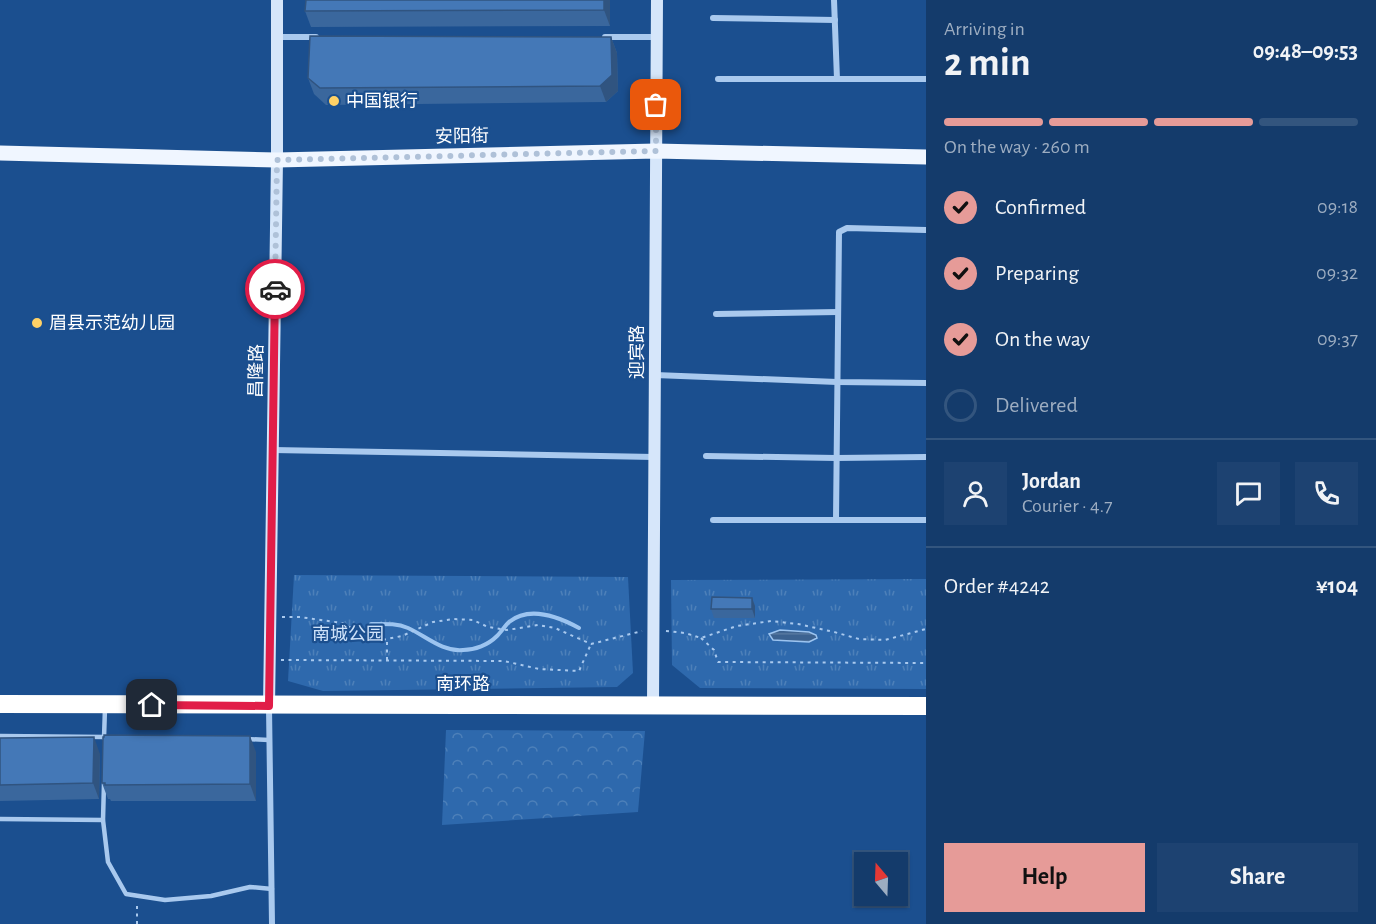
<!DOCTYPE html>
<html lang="en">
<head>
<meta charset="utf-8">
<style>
  body { margin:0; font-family:"Alegreya Sans","Noto Sans SC",sans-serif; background:#1d4271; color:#f1f3f6; height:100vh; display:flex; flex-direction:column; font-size:22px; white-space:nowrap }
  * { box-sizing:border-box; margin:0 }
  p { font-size:20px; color:#9dadc1 }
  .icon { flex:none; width:33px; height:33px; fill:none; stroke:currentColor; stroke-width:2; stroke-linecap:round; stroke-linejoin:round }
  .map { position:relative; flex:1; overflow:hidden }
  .details { display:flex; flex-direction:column; background:#143b6b; width:450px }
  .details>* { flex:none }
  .needle { width:39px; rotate:341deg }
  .tools { position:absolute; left:854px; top:852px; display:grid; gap:12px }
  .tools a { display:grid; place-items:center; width:54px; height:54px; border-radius:0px; background:#143b6b; box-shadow:0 2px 4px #0004,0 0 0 2px #33557e; font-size:30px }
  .pin { position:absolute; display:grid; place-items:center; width:51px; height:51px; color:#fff; margin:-26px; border-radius:12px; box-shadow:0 3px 9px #0006 }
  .courier { position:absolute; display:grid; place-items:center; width:60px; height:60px; margin:-30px; border:4px solid #e11d48; border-radius:50%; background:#fff; color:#222; box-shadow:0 2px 8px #0007 }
  .head em { font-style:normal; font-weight:700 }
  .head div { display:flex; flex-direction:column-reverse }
  .head { display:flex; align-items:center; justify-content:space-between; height:102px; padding:0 18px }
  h1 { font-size:39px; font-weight:700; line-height:45px }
  .bar { display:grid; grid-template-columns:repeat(4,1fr); gap:9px 6px; align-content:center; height:72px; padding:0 18px }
  .bar i { height:8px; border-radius:4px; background:#33557e }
  .bar .on { background:#e69b98 }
  .bar p { grid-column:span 4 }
  .line { display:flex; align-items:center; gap:15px; padding:0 18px; border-top:2px solid #33557e }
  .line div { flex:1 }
  .round { display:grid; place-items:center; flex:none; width:63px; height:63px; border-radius:0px; background:#1d4271 }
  ol { padding:0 18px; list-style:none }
  li { display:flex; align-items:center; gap:18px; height:66px }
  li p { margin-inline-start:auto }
  li .icon { padding:6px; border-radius:50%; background:#e69b98; color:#111; stroke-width:4 }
  li:last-child { color:#9dadc1 }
  li i { width:33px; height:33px; border:3px solid #33557e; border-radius:50% }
  .action { display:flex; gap:12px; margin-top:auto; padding:12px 18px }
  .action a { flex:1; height:69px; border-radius:0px; background:#e69b98; color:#111; font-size:24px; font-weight:700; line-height:69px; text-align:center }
  .action a+a { background:#1d4271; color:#f1f3f6 }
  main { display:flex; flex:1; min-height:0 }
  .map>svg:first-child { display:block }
  .grass { fill:url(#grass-tufts) }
  .forest { fill:url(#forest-crowns) }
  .water { fill:url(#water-rules); stroke:#9cc4f0; stroke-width:1.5 }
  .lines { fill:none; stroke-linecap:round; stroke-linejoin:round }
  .stream { stroke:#9cc4f0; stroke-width:4 }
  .path { stroke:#a9c9ee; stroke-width:2; stroke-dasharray:3 4.5; stroke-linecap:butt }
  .lane { stroke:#a9c9ee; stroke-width:4.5 }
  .street { stroke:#a9c9ee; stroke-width:6 }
  .secondary { stroke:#d6e6fa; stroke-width:12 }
  .primary { stroke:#f0f6ff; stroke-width:15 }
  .highway { stroke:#fff; stroke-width:18 }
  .wall { fill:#3a679d }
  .shaded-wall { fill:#305480 }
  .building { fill:#4478b7; stroke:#305480; stroke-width:1.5 }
  .done { stroke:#afc1d8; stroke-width:6; stroke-dasharray:0 10.8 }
  .route { stroke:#e11d48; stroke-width:8 }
  .poi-dot { fill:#ffd166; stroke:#1b4f8f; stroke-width:2 }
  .labels { text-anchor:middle; stroke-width:4.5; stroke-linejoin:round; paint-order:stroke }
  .poi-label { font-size:18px; fill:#fff; stroke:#1b4f8f; text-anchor:start }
  .street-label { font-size:18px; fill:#fff; stroke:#1b4f8f }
  .park-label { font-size:18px; fill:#cfe3fa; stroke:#1b4f8f }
</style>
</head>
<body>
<main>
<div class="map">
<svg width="926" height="924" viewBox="0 0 926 924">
  <defs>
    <pattern id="grass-tufts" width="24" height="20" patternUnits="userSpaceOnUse" patternTransform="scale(1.5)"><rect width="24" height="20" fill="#2e69ad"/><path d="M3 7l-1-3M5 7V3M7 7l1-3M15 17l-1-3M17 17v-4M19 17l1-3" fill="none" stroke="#4d80b9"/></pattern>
    <pattern id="forest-crowns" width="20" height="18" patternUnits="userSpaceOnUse" patternTransform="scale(1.5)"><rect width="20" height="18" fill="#2e69ad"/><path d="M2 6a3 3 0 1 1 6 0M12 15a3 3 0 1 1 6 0" fill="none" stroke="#4d80b9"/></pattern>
    <pattern id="water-rules" width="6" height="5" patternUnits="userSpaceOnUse" patternTransform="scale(1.5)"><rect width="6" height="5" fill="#3c6290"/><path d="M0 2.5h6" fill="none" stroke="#597aa1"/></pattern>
  </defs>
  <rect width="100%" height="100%" fill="#1b4f8f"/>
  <g class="grass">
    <polygon points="294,575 628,577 633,673 617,687 323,691 288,681"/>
    <polygon points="926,579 926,689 700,688 672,665 671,580"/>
  </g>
  <polygon class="forest" points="446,730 645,731 638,812 442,825"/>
  <polygon class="water" points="780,630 809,632 816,635 817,638 809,642 773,640 769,634"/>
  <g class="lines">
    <path class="stream" d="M371,624C384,624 396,623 408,628C426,636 442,652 463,650C475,650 488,645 497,636C501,632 505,626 509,622C530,605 559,617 579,628"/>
    <g class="path">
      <polyline points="282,617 300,617 342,623 363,634 382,640 402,636 433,622 454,619 473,620 488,627 507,630 538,625 555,628 591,644 642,631"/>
      <polyline points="666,631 685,633 701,638 737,626 771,621 798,624 834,632 859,639 885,640 926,629"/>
      <polyline points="701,638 714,650 718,662 926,663"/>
      <polyline points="281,660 504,661 539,669 579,671 591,644"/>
      <polyline points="387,660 387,639"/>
      <polyline points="137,924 137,904"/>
    </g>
    <g class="lane">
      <polyline points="0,736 105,737"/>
      <polyline points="104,738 105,708"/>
      <polyline points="246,739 269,740"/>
      <polyline points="104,783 103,820 108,862 126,894 165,900 211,896 250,887 272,889"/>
      <polyline points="0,819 103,820"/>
    </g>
    <g class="street">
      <polyline points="834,0 837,79"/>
      <polyline points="713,18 835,20"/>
      <polyline points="277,37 316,37"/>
      <polyline points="605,37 657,37"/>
      <polyline points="718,79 926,79"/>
      <polyline points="716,314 838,312"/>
      <polyline points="655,375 837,382 926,383"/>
      <polyline points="273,450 654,457"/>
      <polyline points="706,456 836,458 926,457"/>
      <polyline points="713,520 926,520"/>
      <polyline points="836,520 839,232 847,228 926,230"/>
      <polyline points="269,707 272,924"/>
    </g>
    <g class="secondary">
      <polyline points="653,705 657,0"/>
      <polyline points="269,706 277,160 277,0"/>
    </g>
    <polyline class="primary" points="0,153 277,160 656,151 926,157"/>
    <path class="highway" d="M0,704C309,706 617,704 926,706"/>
  </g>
  <g class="wall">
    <polygon points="306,0 610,0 610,26 311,27 305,11"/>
    <polygon points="611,37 617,53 618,91 606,102 326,105 314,94 308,78"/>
    <polygon points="752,598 755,606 755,618 714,618 711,609"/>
    <polygon points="0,738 100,754 99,799 0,801"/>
    <polygon points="256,752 256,801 111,801 110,799 108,799 102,783"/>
  </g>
  <g class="shaded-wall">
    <polygon points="604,0 610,0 610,26 604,10"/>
    <polygon points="611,37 617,53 618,91 606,102 600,86"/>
    <polygon points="752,598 755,606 755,618 752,609"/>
    <polygon points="250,736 256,752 256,801 250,784"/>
    <polygon points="94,737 100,754 99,799 93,783"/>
  </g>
  <g class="building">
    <polygon points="306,0 604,0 604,10 305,11"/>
    <polygon points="310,36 611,37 612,75 600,86 320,88 308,78"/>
    <polygon points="712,597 752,598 752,609 711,609"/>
    <polygon points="104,735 250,736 250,784 105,785 105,783 102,783 103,737 104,737"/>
    <polygon points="94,737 93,783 0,785 0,738"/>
  </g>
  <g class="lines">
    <polyline class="done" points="275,289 277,160 656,151 656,105"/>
    <polyline class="route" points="152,705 269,706 275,289"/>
  </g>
  <g class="poi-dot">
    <circle cx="334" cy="101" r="6"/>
    <circle cx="37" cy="323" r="6"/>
  </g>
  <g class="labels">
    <g class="poi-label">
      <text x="346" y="107">中国银行</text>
      <text x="49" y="329">眉县示范幼儿园</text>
    </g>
    <g class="street-label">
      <text transform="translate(462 136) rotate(-1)" y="6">安阳街</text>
      <text transform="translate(637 352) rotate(-90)" y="6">迎宾路</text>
      <text transform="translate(256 371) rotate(-89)" y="6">昌隆路</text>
      <text x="463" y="690">南环路</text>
    </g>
    <g class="park-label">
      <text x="348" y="640">南城公园</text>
    </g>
  </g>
</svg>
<div class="tools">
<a><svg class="needle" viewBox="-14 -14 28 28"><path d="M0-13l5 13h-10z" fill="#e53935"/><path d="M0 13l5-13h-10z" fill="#9dadc1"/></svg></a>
</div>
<div class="pin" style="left:656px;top:105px;background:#ea580c"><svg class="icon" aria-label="bag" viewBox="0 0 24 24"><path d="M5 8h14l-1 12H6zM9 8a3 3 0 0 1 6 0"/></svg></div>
<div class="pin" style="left:152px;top:705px;background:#1f2937"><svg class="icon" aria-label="home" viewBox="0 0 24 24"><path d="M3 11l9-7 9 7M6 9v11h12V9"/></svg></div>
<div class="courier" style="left:275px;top:289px"><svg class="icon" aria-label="car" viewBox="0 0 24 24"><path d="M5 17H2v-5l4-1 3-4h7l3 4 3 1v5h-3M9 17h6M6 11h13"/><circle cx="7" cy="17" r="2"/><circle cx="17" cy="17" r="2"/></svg></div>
</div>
<section class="details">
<div class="head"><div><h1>2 min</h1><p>Arriving in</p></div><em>09:48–09:53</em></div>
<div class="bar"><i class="on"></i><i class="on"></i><i class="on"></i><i></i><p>On the way · 260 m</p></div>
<ol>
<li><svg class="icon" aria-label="check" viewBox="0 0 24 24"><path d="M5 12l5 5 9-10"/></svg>Confirmed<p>09:18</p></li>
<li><svg class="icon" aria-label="check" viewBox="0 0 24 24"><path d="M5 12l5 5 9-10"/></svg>Preparing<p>09:32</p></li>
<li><svg class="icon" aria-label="check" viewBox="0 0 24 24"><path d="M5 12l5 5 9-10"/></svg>On the way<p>09:37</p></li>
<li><i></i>Delivered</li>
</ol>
<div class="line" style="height:108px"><a class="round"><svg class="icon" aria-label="person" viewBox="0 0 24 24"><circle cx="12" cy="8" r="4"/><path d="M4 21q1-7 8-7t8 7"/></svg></a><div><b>Jordan</b><p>Courier · 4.7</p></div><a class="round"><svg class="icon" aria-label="chat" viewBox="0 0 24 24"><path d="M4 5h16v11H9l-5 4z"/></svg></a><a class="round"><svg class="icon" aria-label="phone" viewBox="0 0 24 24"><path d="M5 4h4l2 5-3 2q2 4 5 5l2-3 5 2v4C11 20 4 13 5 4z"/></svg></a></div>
<div class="line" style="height:78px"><div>Order #4242</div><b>¥104</b></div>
<div class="action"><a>Help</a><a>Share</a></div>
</section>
</main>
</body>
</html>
